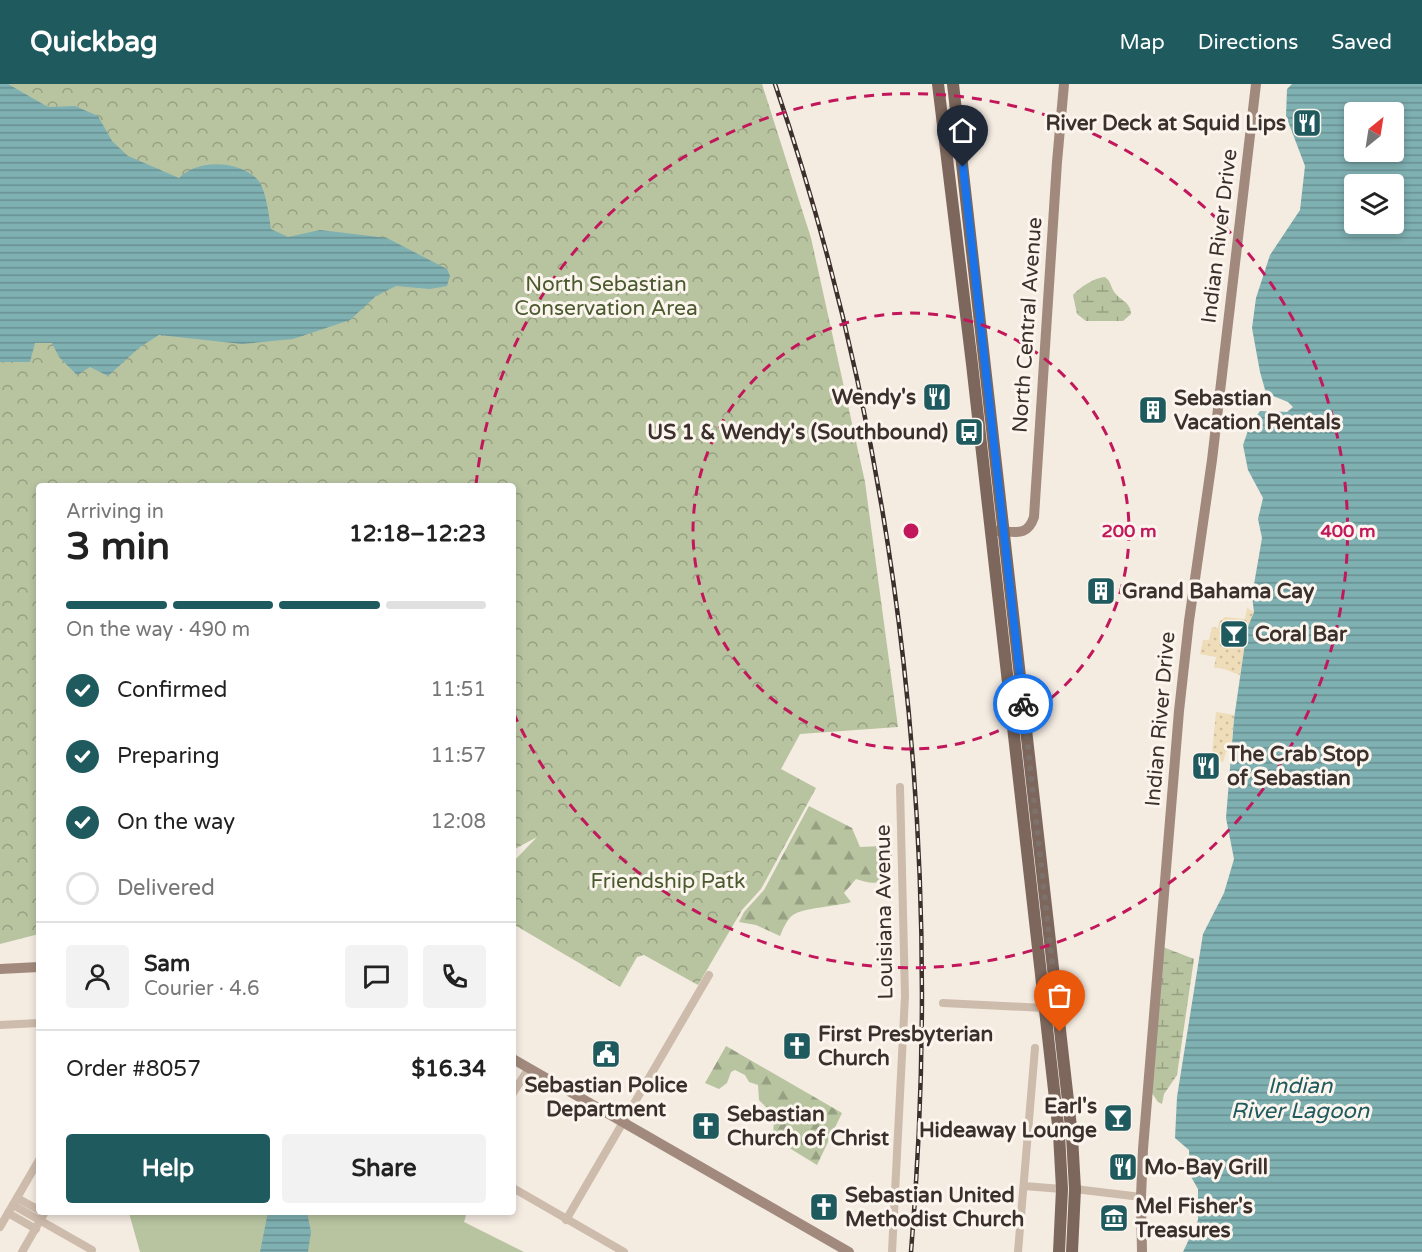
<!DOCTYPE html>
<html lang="en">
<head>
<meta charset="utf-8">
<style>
  body { margin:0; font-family:"Varela Round",sans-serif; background:#f2f2f2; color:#222; height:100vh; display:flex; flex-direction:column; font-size:22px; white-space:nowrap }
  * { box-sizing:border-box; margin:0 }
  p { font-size:20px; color:#767676 }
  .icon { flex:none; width:33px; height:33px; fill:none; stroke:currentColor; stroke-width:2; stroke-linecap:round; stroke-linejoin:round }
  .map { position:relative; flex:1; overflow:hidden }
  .drawer { position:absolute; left:36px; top:399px; width:480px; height:732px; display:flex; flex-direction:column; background:#fff; border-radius:6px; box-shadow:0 3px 9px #0003 }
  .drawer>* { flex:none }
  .needle { width:39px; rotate:30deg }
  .buttons { position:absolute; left:1344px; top:18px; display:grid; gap:12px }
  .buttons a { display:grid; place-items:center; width:60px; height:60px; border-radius:6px; background:#fff; box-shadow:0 3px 9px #0003; font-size:30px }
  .pin { position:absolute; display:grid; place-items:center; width:51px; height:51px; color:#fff; margin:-62px -26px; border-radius:50% 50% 50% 0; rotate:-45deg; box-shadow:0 0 6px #0007 }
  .pin .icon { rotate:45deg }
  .courier { position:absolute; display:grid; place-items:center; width:60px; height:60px; margin:-30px; border:4px solid #1a73e8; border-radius:50%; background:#fff; color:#222; box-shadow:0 2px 8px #0007 }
  .summary em { font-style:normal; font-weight:800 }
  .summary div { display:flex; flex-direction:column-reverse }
  .summary { display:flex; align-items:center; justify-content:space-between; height:102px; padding:0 30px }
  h1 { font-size:39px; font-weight:800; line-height:45px }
  .bar { display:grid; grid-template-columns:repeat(4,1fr); gap:9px 6px; align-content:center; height:72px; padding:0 30px }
  .bar i { height:8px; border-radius:4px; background:#e0e0e0 }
  .bar .active { background:#1f5a5e }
  .bar p { grid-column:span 4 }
  .line { display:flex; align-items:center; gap:15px; padding:0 30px; border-top:2px solid #e0e0e0 }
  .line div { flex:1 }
  .round { display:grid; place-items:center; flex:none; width:63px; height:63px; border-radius:6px; background:#f2f2f2 }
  ol { padding:0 30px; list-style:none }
  li { display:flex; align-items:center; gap:18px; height:66px }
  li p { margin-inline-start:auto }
  li .icon { padding:6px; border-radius:50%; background:#1f5a5e; color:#fff; stroke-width:4 }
  li:last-child { color:#767676 }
  li i { width:33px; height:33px; border:3px solid #e0e0e0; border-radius:50% }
  .cta { display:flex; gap:12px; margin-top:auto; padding:12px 30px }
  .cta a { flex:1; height:69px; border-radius:6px; background:#1f5a5e; color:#fff; font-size:24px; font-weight:800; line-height:69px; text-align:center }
  .cta a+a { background:#f2f2f2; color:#222 }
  header { display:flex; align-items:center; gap:36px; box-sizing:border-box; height:84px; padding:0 30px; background:#1f5a5e; color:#fff }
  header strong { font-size:28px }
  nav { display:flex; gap:33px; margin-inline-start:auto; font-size:21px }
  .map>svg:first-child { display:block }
  .green { fill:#b8c4a0 }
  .forest { fill:url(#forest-firs) }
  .wetland { fill:url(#wetland-marsh) }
  .sand { fill:url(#sand-dots) }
  .park { fill:url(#park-crowns) }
  .water { fill:url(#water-rules); fill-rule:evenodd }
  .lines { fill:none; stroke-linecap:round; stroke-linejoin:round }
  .street { stroke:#cdbbac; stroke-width:8 }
  .secondary { stroke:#a18a7d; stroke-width:10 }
  .primary { stroke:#7d675c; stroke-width:12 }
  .rail-casing { stroke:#3b302b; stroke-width:4.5 }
  .rail { stroke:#fbf5ee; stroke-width:2; stroke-dasharray:7; stroke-linecap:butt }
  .done { stroke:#7c716b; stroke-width:6; stroke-dasharray:0 10.8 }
  .route { stroke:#1a73e8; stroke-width:8 }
  .ring { fill:none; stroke:#c2185b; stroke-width:3; stroke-dasharray:10 8 }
  .labels { text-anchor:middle; stroke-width:6; stroke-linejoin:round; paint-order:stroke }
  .poi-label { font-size:21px; font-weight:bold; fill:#3b302b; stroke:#fbf5ee; text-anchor:start }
  .street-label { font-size:21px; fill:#3b302b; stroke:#fbf5ee }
  .park-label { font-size:21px; fill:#4a5a2e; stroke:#fbf5ee }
  .water-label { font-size:22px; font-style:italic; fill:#1f5a5e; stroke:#fbf5ee }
  .centre { fill:#c2185b; stroke:#fbf5ee; stroke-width:3 }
  .ring-label { font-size:18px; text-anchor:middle; font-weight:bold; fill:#c2185b; stroke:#fbf5ee; stroke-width:6; stroke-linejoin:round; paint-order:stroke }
</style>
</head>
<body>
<header>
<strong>Quickbag</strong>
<nav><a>Map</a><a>Directions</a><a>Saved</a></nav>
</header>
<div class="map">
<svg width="1422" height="1168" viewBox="0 0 1422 1168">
  <defs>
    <pattern id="forest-firs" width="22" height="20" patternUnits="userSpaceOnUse" patternTransform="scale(1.5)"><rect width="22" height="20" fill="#b8c4a0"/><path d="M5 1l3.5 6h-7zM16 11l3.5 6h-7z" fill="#97a083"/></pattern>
    <pattern id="wetland-marsh" width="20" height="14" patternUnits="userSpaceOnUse" patternTransform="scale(1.5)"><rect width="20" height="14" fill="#b8c4a0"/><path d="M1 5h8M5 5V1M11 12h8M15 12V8" fill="none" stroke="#97a083"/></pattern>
    <pattern id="sand-dots" width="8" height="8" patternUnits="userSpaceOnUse" patternTransform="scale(1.5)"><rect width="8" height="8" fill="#efdcb8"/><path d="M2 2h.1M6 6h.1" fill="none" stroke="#cebd9e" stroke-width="1.8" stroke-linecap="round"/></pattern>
    <pattern id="park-crowns" width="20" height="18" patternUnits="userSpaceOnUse" patternTransform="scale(1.5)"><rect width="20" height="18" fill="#b8c4a0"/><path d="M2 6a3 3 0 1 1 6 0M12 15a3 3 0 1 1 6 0" fill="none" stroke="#97a083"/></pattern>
    <pattern id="water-rules" width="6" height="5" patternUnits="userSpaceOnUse" patternTransform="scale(1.5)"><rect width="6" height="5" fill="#7fb0b2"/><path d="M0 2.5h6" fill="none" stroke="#699091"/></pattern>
  </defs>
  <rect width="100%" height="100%" fill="#f4ebe1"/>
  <polygon class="green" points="126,1128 467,1128 464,1138 524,1168 140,1168 129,1129"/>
  <g class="forest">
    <path d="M809,722L852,744L860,763L882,762L892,771C890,797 881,804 856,795L844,809L851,818C835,823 805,823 793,831C787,835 783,845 780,852L756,841L739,838L744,828L764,806Z"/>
    <polygon points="726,962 842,1029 817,1081 773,1054 774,1031 759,1016 758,1001 749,998 745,991 735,986 731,988 727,999 719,1005 705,999"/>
  </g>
  <g class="wetland">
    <path d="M1105,193C1111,198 1110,200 1113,206C1118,216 1131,217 1131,230L1123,237H1086L1077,230L1073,211C1080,203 1094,194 1105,193Z"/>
    <polygon points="1163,863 1194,875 1177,991 1164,1010 1162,1020 1158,1018 1152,1009"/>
  </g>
  <g class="sand">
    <polygon points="1247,524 1254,528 1247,545 1240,591 1221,584 1214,584 1216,573 1200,570 1203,556 1209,556 1212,543 1218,544 1219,538 1225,533 1245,535"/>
    <polygon points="1216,628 1234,631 1231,666 1226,668 1223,678 1213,675 1212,670"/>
  </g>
  <polygon class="park" points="0,0 762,0 811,154 865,398 898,643 800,650 781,685 816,704 761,805 742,826 698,901 644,871 637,873 620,903 513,840 513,778 537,753 513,766 513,402 39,402 39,850 0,860"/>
  <g class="water">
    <path d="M0,0H8L48,23L75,22L98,32L112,57L128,72L179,94C197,75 238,76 257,95C266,104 269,132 271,145L288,153L320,146L387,154L447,185L450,192L447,202L430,205L396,202L376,212L350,236L293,255L242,260L159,251L140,263L108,292L90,283L77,291L59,273L52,259H35L30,278H0Z"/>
    <path d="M1292,0H1422V1168H1183L1198,1136V1105L1190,1091L1189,1066L1175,1054L1177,1013L1203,850L1224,809L1234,775L1226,734L1234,635L1247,545L1254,528L1252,512L1262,454L1258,435L1263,414L1248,386L1243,361L1250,341L1260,327L1287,328L1293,323L1288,318L1266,309L1260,288L1252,244L1256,214L1270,171L1300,126L1305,82L1286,32L1287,5ZM1354,28H1394V68H1354ZM1354,100H1394V140H1354Z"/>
    <polygon points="268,1128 307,1128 311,1148 308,1168 260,1168"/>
  </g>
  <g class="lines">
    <g class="street">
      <polyline points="943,919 1044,924"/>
      <polyline points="0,941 39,939"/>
      <polyline points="513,1009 529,984"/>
      <polyline points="1024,1102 1062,1105"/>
      <polyline points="513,1104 624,1168"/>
      <polyline points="1075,1105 1141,1113"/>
      <polyline points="17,1114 39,1126"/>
      <polyline points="13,1121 92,1166 91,1168"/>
      <polyline points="8,1129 36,1145"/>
      <polyline points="566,1136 709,891"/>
      <polyline points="0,1143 39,1076"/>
      <polyline points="22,1168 45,1128"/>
      <polyline points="892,1168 905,912 900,703"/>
      <polyline points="1018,1168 1035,964"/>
    </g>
    <g class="secondary">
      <path d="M997,447C1014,447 1027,454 1034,433L1057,78L1064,0"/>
      <polyline points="0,885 39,883"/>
      <polyline points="513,975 849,1168"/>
      <polyline points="1142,1168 1141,1113 1143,1065 1179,627 1189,537 1212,376 1256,0"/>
    </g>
    <g class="primary">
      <polyline points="938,0 972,280 1059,1050 1062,1105 1059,1168"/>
      <polyline points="953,0 1072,1052 1075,1105 1072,1168"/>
    </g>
    <g class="rail-casing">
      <path id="rail" d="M775,0C903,374 944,775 911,1168"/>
    </g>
    <use href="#rail" class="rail"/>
  </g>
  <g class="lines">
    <polyline class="done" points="1023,620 1060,948"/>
    <polyline class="route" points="963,83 1023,620"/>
  </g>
  <g class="ring">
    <circle cx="911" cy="447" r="218"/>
    <path d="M476 401A437 437 0 1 1 513 628"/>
  </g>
  <defs>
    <g id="restaurant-square" transform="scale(1.5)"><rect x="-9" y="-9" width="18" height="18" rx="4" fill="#1f5a5e" stroke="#fbf5ee"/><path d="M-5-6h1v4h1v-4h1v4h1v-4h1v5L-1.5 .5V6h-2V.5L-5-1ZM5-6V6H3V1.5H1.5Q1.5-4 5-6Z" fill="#fff"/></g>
    <g id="building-square" transform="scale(1.5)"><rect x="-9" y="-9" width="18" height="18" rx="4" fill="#1f5a5e" stroke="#fbf5ee"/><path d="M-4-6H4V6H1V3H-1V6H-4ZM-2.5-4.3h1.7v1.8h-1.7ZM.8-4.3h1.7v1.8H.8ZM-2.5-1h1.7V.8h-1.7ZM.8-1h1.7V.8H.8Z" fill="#fff"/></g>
    <g id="bus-square" transform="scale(1.5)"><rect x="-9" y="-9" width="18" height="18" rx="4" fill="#1f5a5e" stroke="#fbf5ee"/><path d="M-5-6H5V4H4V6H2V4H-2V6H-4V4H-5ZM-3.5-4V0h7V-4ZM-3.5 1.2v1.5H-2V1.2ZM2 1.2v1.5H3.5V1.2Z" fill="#fff"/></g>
    <g id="bar-square" transform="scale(1.5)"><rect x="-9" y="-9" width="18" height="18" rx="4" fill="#1f5a5e" stroke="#fbf5ee"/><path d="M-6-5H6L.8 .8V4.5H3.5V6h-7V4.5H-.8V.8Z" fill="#fff"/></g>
    <g id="church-square" transform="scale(1.5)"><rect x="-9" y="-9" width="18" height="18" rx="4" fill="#1f5a5e" stroke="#fbf5ee"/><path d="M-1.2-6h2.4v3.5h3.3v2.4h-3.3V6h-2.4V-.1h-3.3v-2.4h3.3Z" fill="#fff"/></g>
    <g id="civic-square" transform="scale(1.5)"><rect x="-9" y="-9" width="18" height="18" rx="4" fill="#1f5a5e" stroke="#fbf5ee"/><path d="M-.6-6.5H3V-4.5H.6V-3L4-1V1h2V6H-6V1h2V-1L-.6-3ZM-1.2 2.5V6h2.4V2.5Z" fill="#fff"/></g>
    <g id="museum-square" transform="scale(1.5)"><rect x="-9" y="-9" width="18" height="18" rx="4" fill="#1f5a5e" stroke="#fbf5ee"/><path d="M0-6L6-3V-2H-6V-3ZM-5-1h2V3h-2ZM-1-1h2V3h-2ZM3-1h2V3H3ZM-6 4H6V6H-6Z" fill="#fff"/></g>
  </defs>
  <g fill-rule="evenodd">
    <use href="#restaurant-square" x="1307" y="39"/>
    <use href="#restaurant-square" x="937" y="313"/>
    <use href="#building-square" x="1153" y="326"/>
    <use href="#bus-square" x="969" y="348"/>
    <use href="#building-square" x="1101" y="507"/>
    <use href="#bar-square" x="1234" y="550"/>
    <use href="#restaurant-square" x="1206" y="682"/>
    <use href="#church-square" x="797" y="962"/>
    <use href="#civic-square" x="606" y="970"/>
    <use href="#bar-square" x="1118" y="1034"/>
    <use href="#church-square" x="706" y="1042"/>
    <use href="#restaurant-square" x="1123" y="1083"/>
    <use href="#church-square" x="824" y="1123"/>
    <use href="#museum-square" x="1114" y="1134"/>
  </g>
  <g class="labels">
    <g class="poi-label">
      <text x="1286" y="46" text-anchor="end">River Deck at Squid Lips</text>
      <text x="916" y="320" text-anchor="end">Wendy's</text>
      <text x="1174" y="321">Sebastian<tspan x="1174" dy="24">Vacation Rentals</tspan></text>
      <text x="948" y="355" text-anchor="end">US 1 &amp; Wendy's (Southbound)</text>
      <text x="1122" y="514">Grand Bahama Cay</text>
      <text x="1255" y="557">Coral Bar</text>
      <text x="1227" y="677">The Crab Stop<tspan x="1227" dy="24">of Sebastian</tspan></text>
      <text x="818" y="957">First Presbyterian<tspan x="818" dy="24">Church</tspan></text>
      <text x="606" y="1008" text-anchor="middle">Sebastian Police<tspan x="606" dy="24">Department</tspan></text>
      <text x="1097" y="1029" text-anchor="end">Earl's<tspan x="1097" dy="24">Hideaway Lounge</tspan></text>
      <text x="727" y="1037">Sebastian<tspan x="727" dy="24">Church of Christ</tspan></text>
      <text x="1144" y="1090">Mo-Bay Grill</text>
      <text x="845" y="1118">Sebastian United<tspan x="845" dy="24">Methodist Church</tspan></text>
      <text x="1135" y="1129">Mel Fisher's<tspan x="1135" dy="24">Treasures</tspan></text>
    </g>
    <g class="street-label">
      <text transform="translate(1219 152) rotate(-83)" y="7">Indian River Drive</text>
      <text transform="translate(1027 241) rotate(-86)" y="7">North Central Avenue</text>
      <text transform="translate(1160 635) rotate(-85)" y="7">Indian River Drive</text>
      <text transform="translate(884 828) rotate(-91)" y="7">Louisiana Avenue</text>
    </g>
    <g class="park-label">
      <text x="606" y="207">North Sebastian<tspan x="606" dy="24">Conservation Area</tspan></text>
      <text x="668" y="804">Friendship Patk</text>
    </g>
    <g class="water-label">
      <text x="1300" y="1009">Indian<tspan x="1300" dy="25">River Lagoon</tspan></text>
    </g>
  </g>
  <circle cx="911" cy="447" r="9" class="centre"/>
  <g class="ring-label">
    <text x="1129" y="453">200 m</text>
    <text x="1348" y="453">400 m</text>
  </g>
</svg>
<div class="buttons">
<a><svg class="needle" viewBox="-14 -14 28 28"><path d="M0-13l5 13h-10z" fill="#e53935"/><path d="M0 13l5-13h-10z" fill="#767676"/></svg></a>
<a><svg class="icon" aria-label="layers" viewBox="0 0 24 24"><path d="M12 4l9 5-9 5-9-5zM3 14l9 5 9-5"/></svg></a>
</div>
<div class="pin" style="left:1060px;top:948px;background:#ea580c"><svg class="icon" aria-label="bag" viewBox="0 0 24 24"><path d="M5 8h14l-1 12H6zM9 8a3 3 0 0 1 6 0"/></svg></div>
<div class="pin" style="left:963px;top:83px;background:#1f2937"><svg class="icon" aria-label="home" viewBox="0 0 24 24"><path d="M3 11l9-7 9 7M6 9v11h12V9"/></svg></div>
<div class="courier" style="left:1023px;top:620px"><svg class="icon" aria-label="bike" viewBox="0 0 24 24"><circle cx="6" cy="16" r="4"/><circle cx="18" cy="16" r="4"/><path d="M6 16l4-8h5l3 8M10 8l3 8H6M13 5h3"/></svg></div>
<section class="drawer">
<div class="summary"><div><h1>3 min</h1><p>Arriving in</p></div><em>12:18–12:23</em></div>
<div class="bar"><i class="active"></i><i class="active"></i><i class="active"></i><i></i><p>On the way · 490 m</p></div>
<ol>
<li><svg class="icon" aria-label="check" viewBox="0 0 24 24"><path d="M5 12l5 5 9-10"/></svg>Confirmed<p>11:51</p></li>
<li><svg class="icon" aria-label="check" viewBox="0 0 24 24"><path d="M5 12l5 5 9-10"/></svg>Preparing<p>11:57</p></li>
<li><svg class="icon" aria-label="check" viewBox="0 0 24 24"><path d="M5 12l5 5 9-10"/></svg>On the way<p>12:08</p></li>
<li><i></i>Delivered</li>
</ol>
<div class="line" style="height:108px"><a class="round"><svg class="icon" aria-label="person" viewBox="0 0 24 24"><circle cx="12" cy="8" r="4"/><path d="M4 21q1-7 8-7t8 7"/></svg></a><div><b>Sam</b><p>Courier · 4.6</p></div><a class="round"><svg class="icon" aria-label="chat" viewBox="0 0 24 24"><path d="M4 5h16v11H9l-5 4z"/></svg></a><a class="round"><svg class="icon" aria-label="phone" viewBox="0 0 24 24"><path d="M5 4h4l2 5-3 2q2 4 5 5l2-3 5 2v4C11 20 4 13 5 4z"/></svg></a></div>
<div class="line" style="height:78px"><div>Order #8057</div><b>$16.34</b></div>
<div class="cta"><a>Help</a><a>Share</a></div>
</section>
</div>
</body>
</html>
